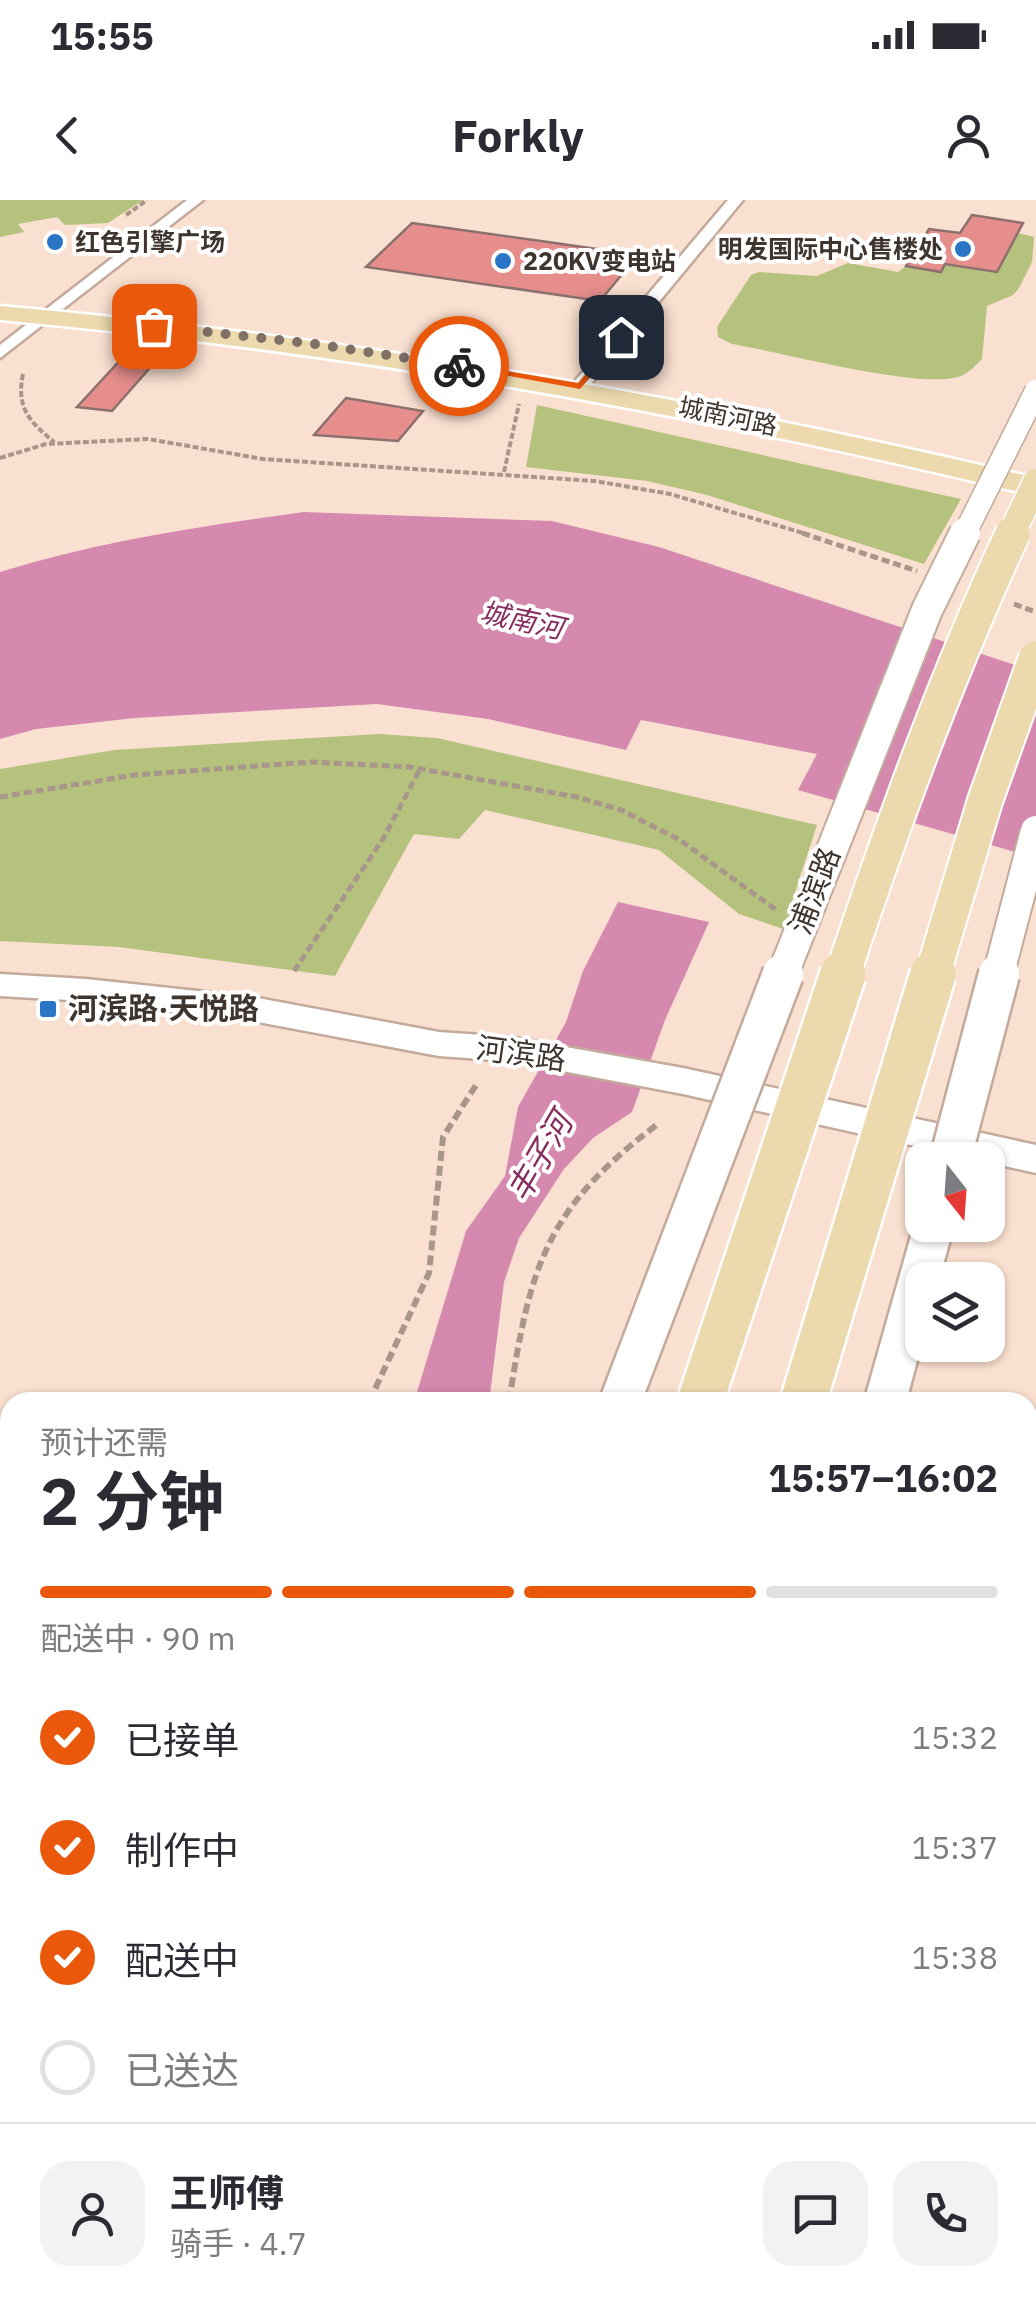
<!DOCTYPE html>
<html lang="zh">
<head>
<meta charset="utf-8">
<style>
  body { margin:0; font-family:"IBM Plex Sans","Noto Sans SC",sans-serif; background:#f2f2f3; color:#2b2b33; height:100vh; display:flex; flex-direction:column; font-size:38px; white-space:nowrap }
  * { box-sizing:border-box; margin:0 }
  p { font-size:32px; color:#7c7c81 }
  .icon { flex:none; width:55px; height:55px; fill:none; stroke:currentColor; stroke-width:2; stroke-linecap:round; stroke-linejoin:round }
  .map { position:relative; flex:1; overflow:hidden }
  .panel { position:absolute; left:0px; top:1192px; width:1038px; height:932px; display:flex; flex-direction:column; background:#fff; border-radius:30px 30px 0 0; box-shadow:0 2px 8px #0004 }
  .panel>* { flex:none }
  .needle { width:65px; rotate:163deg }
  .fabs { position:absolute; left:905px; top:942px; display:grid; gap:20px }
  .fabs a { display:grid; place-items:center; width:100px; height:100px; border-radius:20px; background:#fff; box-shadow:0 2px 8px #0004; font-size:50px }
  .pin { position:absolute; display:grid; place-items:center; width:85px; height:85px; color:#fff; margin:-42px; border-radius:20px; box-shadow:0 5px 15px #0006 }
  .courier { position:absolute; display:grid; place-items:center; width:100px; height:100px; margin:-50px; border:8px solid #ea580c; border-radius:50%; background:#fff; color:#222; box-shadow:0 2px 12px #0007 }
  .head em { font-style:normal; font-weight:700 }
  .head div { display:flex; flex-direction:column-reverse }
  .head { display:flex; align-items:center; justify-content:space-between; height:170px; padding:0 40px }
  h1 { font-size:65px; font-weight:700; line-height:75px }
  .bar { display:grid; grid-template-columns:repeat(4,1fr); gap:15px 10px; align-content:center; height:120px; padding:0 40px }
  .bar i { height:12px; border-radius:8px; background:#e1e1e2 }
  .bar .current { background:#ea580c }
  .bar p { grid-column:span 4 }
  .line { display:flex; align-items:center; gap:25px; padding:0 40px; border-top:2px solid #e1e1e2 }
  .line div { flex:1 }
  .round { display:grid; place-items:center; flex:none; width:105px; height:105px; border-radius:30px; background:#f2f2f3 }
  ol { padding:0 40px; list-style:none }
  li { display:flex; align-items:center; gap:30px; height:110px }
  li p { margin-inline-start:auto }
  li .icon { padding:10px; border-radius:50%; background:#ea580c; color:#fff; stroke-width:4 }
  li:last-child { color:#7c7c81 }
  li i { width:55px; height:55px; border:5px solid #e1e1e2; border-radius:50% }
  .status { display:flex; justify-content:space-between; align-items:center; height:70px; padding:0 50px; background:#fff; direction:ltr }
  .status svg { height:28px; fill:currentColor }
  header { display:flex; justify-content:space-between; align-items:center; height:130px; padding:0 40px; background:#fff; font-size:45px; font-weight:700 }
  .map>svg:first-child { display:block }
  .green { fill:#b4c27d }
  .water { fill:#d689af }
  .building { fill:#e58e8c; stroke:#8c706e; stroke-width:2.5 }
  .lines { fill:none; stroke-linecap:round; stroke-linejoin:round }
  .street-casing { stroke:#c3aa9b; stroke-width:5 }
  .secondary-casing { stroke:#c3aa9b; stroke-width:5 }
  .primary-casing { stroke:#fff; stroke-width:5 }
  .path-far3 { stroke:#a9968a; stroke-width:4; stroke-dasharray:6 2.5; stroke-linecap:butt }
  .path-far2 { stroke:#a9968a; stroke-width:5; stroke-dasharray:8 4; stroke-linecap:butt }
  .path-far1 { stroke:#a9968a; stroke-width:6; stroke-dasharray:10 5; stroke-linecap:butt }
  .path { stroke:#a9968a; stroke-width:9; stroke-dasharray:12 6; stroke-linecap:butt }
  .street { fill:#fff; fill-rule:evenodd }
  .secondary { fill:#fff; fill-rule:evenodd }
  .primary { fill:#ecd9ae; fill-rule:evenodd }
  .secondary-bridge-far2-casing { stroke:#c3aa9b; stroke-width:25; stroke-linecap:butt }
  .secondary-bridge-far1-casing { stroke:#c3aa9b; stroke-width:34; stroke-linecap:butt }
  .secondary-bridge-casing { stroke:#c3aa9b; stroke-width:45; stroke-linecap:butt }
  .primary-bridge-far2-casing { stroke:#fff; stroke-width:29; stroke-linecap:butt }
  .primary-bridge-far1-casing { stroke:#fff; stroke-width:38; stroke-linecap:butt }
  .primary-bridge-casing { stroke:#fff; stroke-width:50; stroke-linecap:butt }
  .secondary-bridge-far2 { stroke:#fff; stroke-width:22 }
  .secondary-bridge-far1 { stroke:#fff; stroke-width:30 }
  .secondary-bridge { stroke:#fff; stroke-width:40 }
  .primary-bridge-far2 { stroke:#ecd9ae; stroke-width:26 }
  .primary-bridge-far1 { stroke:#ecd9ae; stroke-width:34 }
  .primary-bridge { stroke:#ecd9ae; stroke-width:45 }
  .route { fill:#ea580c }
  .done { stroke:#807167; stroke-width:10; stroke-dasharray:0 18 }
  .poi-dot { fill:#2a75c5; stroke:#fff; stroke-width:4 }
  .labels { text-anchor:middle; stroke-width:8; stroke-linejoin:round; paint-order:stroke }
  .far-poi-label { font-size:25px; font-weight:bold; fill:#3f352f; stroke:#fff; text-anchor:start }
  .far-street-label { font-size:25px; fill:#3f352f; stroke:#fff }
  .far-water-label { font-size:28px; font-style:italic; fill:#882d60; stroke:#fff }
  .street-label { font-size:30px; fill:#3f352f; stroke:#fff }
  .poi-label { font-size:30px; font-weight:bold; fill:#3f352f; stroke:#fff; text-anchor:start }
  .water-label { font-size:32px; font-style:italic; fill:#882d60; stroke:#fff }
</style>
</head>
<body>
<div class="status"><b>15:55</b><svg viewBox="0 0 49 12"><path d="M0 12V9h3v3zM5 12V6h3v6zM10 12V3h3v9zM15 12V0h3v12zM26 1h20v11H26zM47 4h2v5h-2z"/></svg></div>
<header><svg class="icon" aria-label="back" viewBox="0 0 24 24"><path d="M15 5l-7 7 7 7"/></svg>Forkly<svg class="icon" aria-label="person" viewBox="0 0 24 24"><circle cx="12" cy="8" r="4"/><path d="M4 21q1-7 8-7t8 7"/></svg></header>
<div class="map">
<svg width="1036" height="2123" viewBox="0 0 1036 2123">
  <rect width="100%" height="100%" fill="#fae0d0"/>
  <g class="green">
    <polygon points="0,0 143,0 108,23 65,25 57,17 18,24 24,32 0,37"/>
    <path d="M1018,33L1034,37L1032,62L1019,88L1013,95L987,106L982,159C975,166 968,174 958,177C918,189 780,152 732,144L718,137L717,127L751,75L759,72L817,76L848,63L898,72L906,66L941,72L945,64L997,72Z"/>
    <polygon points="537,205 961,299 924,364 707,295 647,281 526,267"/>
    <polygon points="379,534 437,538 817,625 783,729 739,714 659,650 485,610 459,639 414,634 335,776 119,747 0,741 0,569 114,550"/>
  </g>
  <g class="water">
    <path d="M304,312L552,321L659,347L1036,472V658L798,590L817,554L641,520L626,550L488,519L377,504L135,518L36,529L0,539V372C99,341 201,326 304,312Z"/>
    <polygon points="618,702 709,722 665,820 632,912 593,938 564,969 519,1038 504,1082 489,1202 414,1202 466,1031 505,976 518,907 566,822 583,771"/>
    <polygon points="10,1933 10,2098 0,2123 0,1963"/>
  </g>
  <g class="building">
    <polygon points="972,15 1023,23 997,72 945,64 941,72 906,66 929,29 960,33"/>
    <polygon points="412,23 541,41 638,55 600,101 366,67"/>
    <polygon points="136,143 169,146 112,211 77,207"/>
    <polygon points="346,198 423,211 398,241 314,235"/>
  </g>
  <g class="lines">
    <g class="street-casing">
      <g id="street">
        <polygon points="187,0 203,0 0,158 0,145"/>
        <polygon points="728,0 743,0 586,190 574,190 574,182"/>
      </g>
    </g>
    <g class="secondary-casing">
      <g id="secondary">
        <polygon points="0,774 86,779 253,797 439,832 510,837 683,868 1036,945 1036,973 683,894 510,861 439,856 253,821 86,801 0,796"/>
        <polygon points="922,1014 922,1025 954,1025 939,1080 922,1080 922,1142 906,1202 864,1202 914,1025"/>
      </g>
    </g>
    <g class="primary-casing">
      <g id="primary">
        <path d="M0,106C351,137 694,197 1036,278V296C694,213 351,152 0,120Z"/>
        <polygon points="526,2115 628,2115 627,2123 527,2123"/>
      </g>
    </g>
    <g class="path-far3">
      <polyline points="126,15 147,0"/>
      <path d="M23,174C16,208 29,221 54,242"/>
      <polyline points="0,258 46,244 148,239 263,259 595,281 670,294 810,335"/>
      <polyline points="504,272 519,204"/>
    </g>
    <g class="path-far2">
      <polyline points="802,333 917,371"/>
      <polyline points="1014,404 1036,412"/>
      <polyline points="0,597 134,575 311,562 410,567 577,597 621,610 680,640 779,712"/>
      <polyline points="294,771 383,639 420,569"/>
    </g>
    <g class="path-far1">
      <polyline points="369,1202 429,1073 443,937 478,882"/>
      <path d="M509,1202C530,1066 545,1009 659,923"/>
    </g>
    <g class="path">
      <polyline points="0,1822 10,1802"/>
      <polyline points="46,2123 48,2115"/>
    </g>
    <use href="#street" class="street"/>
    <use href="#secondary" class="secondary"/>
    <use href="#primary" class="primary"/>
    <g class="secondary-bridge-far2-casing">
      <polyline id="secondary-bridge-far2" points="964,335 1036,191"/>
    </g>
    <g class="secondary-bridge-far1-casing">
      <g id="secondary-bridge-far1">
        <polyline points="782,776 927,410 965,333"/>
        <polyline points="998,776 1036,631"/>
      </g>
    </g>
    <g class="secondary-bridge-casing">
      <g id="secondary-bridge">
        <polyline points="950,960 999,774"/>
        <polyline points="620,1202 783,774"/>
      </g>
    </g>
    <g class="primary-bridge-far2-casing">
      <polyline id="primary-bridge-far2" points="1011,335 1036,282"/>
    </g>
    <g class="primary-bridge-far1-casing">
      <g id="primary-bridge-far1">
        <path d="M842,776C892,626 946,477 1013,333"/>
        <polyline points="932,776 985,601 1036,458"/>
      </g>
    </g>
    <g class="primary-bridge-casing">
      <g id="primary-bridge">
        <polyline points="700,1202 843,774"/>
        <polyline points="803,1202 933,774"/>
      </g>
    </g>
    <use href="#secondary-bridge-far2" class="secondary-bridge-far2"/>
    <use href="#secondary-bridge-far1" class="secondary-bridge-far1"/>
    <use href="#secondary-bridge" class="secondary-bridge"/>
    <use href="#primary-bridge-far2" class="primary-bridge-far2"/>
    <use href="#primary-bridge-far1" class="primary-bridge-far1"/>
    <use href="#primary-bridge" class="primary-bridge"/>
  </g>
  <polygon class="route" points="618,135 626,137 580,189 454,166 459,163 578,183"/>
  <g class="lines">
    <polyline class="done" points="154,126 315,144 459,166"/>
  </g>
  <g class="poi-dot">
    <circle cx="55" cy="42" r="10"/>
    <circle cx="963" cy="49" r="10"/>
    <circle cx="503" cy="61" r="10"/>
    <rect x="38" y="799" width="20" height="20" rx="5"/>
  </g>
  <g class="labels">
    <g class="far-poi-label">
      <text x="75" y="51">红色引擎广场</text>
      <text x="943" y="58" text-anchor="end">明发国际中心售楼处</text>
      <text x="523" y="70">220KV变电站</text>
    </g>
    <g class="far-street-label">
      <text transform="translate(728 216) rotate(12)" y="9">城南河路</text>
    </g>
    <g class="far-water-label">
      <text transform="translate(522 420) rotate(12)" y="10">城南河</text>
    </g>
    <g class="street-label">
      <text transform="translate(815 691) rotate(-69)" y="10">浦滨路</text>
      <text transform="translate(521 854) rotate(8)" y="10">河滨路</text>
    </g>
    <g class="poi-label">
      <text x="68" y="819">河滨路·天悦路</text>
    </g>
    <g class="water-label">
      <text transform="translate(540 957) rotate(-60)" y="11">丰子河</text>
    </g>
  </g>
</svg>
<div class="fabs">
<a><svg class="needle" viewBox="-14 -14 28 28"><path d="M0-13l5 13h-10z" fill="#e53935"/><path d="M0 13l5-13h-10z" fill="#7c7c81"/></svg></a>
<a><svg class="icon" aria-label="layers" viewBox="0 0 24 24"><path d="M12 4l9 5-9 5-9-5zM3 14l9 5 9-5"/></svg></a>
</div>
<div class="pin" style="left:154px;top:126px;background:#ea580c"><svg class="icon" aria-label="bag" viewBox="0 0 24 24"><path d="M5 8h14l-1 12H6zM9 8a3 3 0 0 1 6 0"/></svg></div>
<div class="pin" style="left:621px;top:137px;background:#1f2937"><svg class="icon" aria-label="home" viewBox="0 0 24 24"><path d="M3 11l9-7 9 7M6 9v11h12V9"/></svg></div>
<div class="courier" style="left:459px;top:166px"><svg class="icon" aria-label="bike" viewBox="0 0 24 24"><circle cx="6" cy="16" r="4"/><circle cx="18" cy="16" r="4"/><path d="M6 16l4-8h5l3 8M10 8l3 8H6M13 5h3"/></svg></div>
<section class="panel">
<div class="head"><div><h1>2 分钟</h1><p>预计还需</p></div><em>15:57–16:02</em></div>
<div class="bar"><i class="current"></i><i class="current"></i><i class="current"></i><i></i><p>配送中 · 90 m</p></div>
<ol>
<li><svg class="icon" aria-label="check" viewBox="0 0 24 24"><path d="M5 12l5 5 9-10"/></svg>已接单<p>15:32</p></li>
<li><svg class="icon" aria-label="check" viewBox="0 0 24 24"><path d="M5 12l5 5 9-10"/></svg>制作中<p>15:37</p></li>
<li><svg class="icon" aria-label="check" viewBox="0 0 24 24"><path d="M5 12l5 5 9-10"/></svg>配送中<p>15:38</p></li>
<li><i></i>已送达</li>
</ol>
<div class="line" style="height:180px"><a class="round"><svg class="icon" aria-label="person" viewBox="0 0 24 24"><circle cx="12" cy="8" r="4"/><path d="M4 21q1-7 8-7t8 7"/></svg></a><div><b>王师傅</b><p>骑手 · 4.7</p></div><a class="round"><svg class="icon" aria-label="chat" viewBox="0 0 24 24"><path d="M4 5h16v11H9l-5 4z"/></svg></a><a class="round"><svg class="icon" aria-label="phone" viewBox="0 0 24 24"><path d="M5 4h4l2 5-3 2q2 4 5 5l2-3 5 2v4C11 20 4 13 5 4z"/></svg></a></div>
</section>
</div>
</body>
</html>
